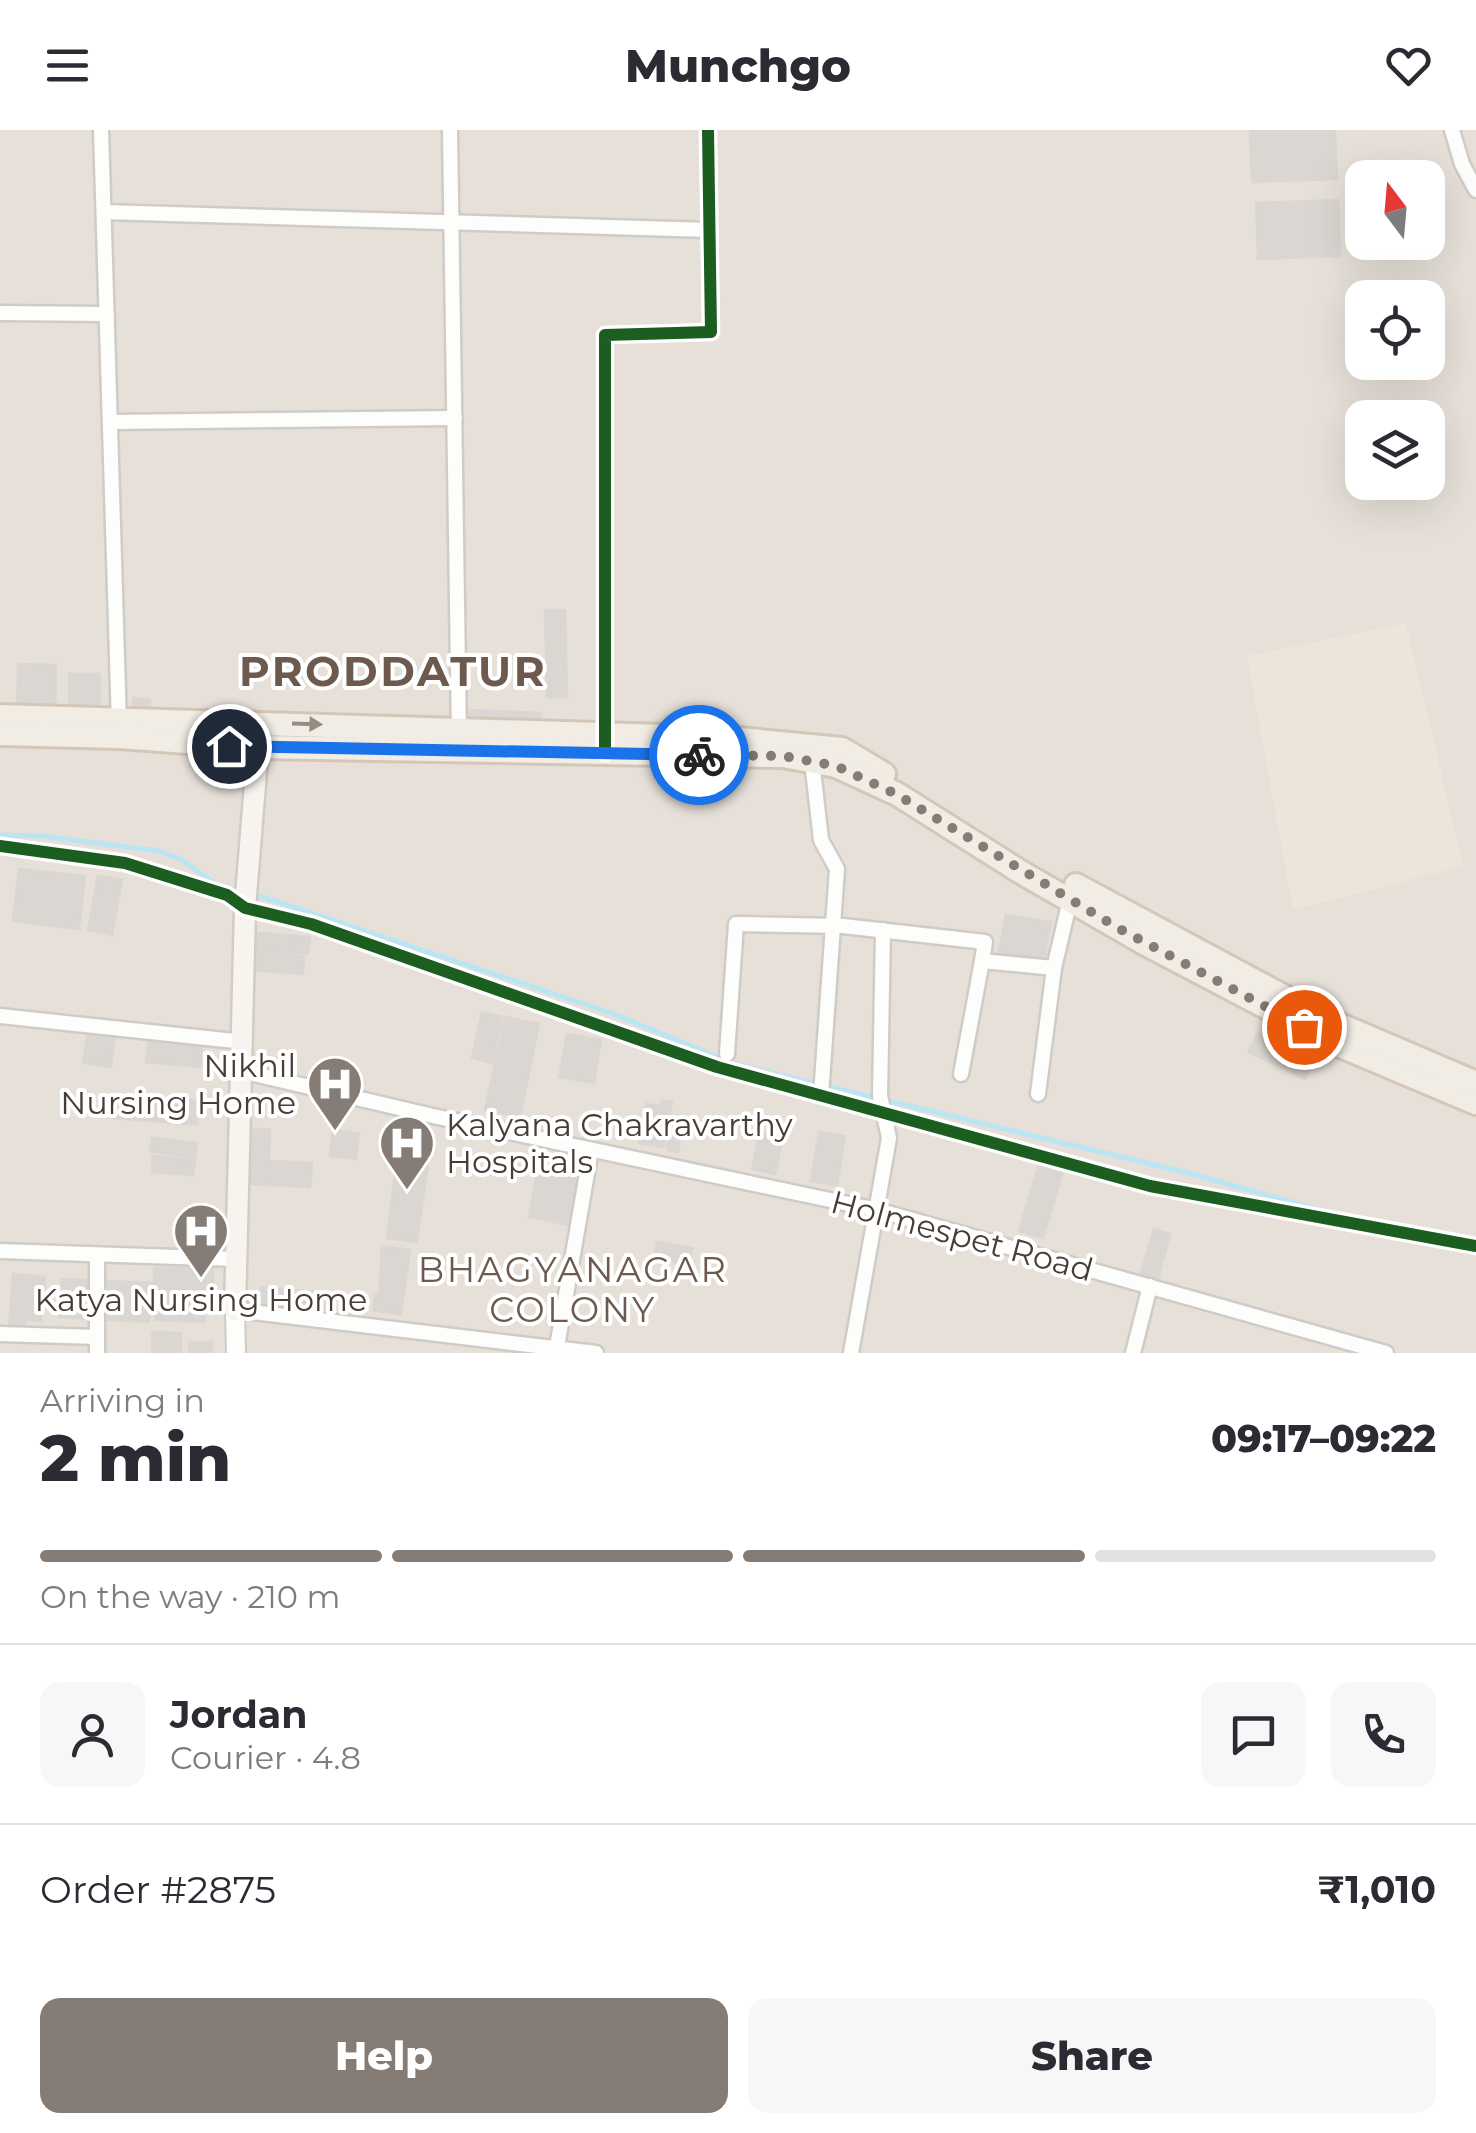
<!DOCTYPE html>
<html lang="en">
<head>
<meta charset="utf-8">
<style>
  body { margin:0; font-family:Montserrat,sans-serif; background:#f7f7f7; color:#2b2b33; height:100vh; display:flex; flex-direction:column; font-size:38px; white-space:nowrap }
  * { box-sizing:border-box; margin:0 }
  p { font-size:32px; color:#7c7c81 }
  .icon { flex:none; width:55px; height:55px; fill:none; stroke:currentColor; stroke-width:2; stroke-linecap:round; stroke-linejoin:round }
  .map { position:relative; height:1223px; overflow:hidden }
  .panel { display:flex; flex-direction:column; background:#fff; flex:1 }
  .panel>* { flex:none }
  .needle { width:65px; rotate:344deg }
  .buttons { position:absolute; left:1345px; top:30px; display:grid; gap:20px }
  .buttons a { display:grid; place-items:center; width:100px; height:100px; border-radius:20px; background:#fff; box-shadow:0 10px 40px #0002; font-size:50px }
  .pin { position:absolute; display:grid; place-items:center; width:85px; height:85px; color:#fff; margin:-42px; border:5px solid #fff; border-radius:50%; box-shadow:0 2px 10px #0007 }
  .courier { position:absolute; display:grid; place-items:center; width:100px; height:100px; margin:-50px; border:8px solid #1a73e8; border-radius:50%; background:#fff; color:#222; box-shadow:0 2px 12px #0007 }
  .head em { font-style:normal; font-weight:800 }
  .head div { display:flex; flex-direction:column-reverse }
  .head { display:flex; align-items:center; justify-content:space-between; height:170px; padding:0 40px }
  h1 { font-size:65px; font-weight:800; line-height:75px }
  .bar { display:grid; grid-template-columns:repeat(4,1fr); gap:15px 10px; align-content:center; height:120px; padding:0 40px }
  .bar i { height:12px; border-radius:8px; background:#e1e1e2 }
  .bar .selected { background:#847c75 }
  .bar p { grid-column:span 4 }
  .line { display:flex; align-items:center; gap:25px; padding:0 40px; border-top:2px solid #e1e1e2 }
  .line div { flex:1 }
  .round { display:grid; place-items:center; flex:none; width:105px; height:105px; border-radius:20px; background:#f7f7f7 }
  .primary-button { display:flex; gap:20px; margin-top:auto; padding:20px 40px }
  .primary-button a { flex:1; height:115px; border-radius:20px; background:#847c75; color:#fff; font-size:40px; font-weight:800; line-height:115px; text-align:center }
  .primary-button a+a { background:#f7f7f7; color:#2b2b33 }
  header { display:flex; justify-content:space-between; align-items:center; height:130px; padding:0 40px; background:#fff; font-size:45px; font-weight:800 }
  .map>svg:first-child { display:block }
  .residential { fill:#e6e0d8; fill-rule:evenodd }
  .education { fill:#ede4da }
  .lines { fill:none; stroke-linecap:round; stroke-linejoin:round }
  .stream { stroke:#bae5f2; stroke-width:5 }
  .building { fill:#dad6d2; stroke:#dbd6d1; stroke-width:2.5 }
  .minor-casing { stroke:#cfcbc7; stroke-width:19 }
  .tertiary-casing { stroke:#cfcbc7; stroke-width:22 }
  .secondary-casing { stroke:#d3ccc3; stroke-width:25 }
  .primary-casing { stroke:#d5c7b8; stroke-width:28 }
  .minor { stroke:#fdfdfc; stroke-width:14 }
  .tertiary { stroke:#fdfdfc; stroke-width:18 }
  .secondary { stroke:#f7f4ef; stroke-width:20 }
  .primary { stroke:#f1ece4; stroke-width:22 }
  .cycleway-casing { stroke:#fff; stroke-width:19 }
  .cycleway { stroke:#1b5e20; stroke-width:12 }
  .oneway { fill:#958c84 }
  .done { stroke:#847c75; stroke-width:10; stroke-dasharray:0 18 }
  .route { stroke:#1a73e8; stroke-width:12 }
  .labels { text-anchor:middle; stroke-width:8; stroke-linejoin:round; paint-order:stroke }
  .poi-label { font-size:32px; fill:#493e36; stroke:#fff; text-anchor:end }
  .street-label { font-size:32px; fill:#493e36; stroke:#fff }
  .neighbourhood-label { font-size:35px; letter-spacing:2.5px; fill:#6d5a4d; stroke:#fff }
  .district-label { font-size:42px; font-weight:bold; letter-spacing:2.5px; fill:#6d5a4d; stroke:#fff }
</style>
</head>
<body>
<header><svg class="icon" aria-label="menu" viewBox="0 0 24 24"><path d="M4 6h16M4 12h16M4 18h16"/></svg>Munchgo<svg class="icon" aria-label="heart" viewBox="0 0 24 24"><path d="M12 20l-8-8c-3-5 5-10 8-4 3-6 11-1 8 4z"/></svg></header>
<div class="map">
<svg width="1476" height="1223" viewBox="0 0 1476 1223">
  <rect width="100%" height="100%" fill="#f2efeb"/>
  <path class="residential" d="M0,0H1476V1223H0ZM1362,48H1428V112H1362ZM1362,168H1428V232H1362ZM1362,288H1428V352H1362Z"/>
  <polygon class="education" points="1406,493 1463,736 1293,780 1247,526"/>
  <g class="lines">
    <g class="stream">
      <polyline points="0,705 42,706 159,721 182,730 218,756 241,761"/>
      <polyline points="251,763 614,884 735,934 1188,1043 1332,1083"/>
    </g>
  </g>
  <g class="building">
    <polygon points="1250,0 1335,0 1337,49 1252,52"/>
    <polygon points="1338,70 1340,126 1258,129 1256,73"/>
    <polygon points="545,480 565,480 567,567 547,567"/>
    <polygon points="18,534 56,535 55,590 17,589"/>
    <rect x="69" y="544" width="31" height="32"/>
    <polygon points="134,568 150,570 148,594 131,592"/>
    <polygon points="470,580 541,583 541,607 469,605"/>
    <polygon points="19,739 85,746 79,799 13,791"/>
    <polygon points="98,746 122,750 112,805 88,800"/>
    <polygon points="1006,785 1051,792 1044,829 999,822"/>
    <polygon points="258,803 310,807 308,824 257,820"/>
    <polygon points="253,822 304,827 303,844 252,840"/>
    <polygon points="482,882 502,887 492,933 472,928"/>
    <polygon points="505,887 539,894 520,987 485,980"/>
    <polygon points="88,901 115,905 111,937 83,933"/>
    <polygon points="1258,903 1314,929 1305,949 1249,922"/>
    <polygon points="567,904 601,910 594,953 559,947"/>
    <polygon points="149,908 202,913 200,937 146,932"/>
    <polygon points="105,964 199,971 197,995 103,987"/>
    <polygon points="662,970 672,972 664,1017 639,1013 646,974 661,976"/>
    <polygon points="253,999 270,1000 269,1024 252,1023"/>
    <polygon points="333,1000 359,1003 356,1029 330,1026"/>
    <polygon points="671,1002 681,1004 678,1022 667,1020"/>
    <polygon points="760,1002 783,1008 775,1044 752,1039"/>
    <polygon points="819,1002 845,1006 837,1055 811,1051"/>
    <polygon points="152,1008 197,1013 195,1027 150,1022"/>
    <polygon points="398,1021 429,1026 417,1112 387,1108"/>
    <polygon points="251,1025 269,1026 269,1031 312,1033 310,1057 250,1054"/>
    <polygon points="153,1026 195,1030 193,1045 152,1042"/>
    <polygon points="539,1033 580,1040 570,1095 529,1087"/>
    <polygon points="1039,1034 1063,1041 1043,1108 1019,1101"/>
    <polygon points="1154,1099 1170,1104 1158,1149 1141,1144"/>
    <polygon points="657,1112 693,1118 689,1135 654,1128"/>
    <polygon points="382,1116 410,1120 401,1184 373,1180 375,1165 379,1166"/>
    <rect x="154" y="1138" width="59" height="21"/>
    <polygon points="13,1144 45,1147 41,1191 26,1190 25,1200 9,1199"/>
    <polygon points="62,1149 152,1153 149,1192 59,1187"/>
    <polygon points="260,1157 328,1163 326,1179 259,1172"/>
    <polygon points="157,1160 206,1162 204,1192 155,1190"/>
    <polygon points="152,1202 181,1203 181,1223 152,1223"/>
    <rect x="189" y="1212" width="23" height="11"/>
  </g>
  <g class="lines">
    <g class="minor-casing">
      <g id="minor">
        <polyline points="101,0 119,594"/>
        <polyline points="450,0 459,607"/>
        <polyline points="1452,0 1462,34 1476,60"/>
        <polyline points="104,82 709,100"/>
        <polyline points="0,183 107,184"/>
        <polyline points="111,292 455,288"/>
        <polyline points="605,608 605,205 711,202 708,0"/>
        <polyline points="812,631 821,710 837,739 821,965"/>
        <polyline points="0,716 125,733 227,765 245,778 311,794 717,937 1150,1056 1476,1116"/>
        <polyline points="0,886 244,912"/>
        <polyline points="727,924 736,794 843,796 985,812 982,831 1054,838 1070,770"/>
        <polyline points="241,941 433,986 877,1080 1386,1223"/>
        <polyline points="961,944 982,831"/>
        <polyline points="1038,964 1054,838"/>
        <polyline points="0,1121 236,1129"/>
        <polyline points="97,1125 97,1223"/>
        <polyline points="235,1180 596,1223"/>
        <polyline points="0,1204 97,1207"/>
        <polyline points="557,1217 591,1020"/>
        <polyline points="851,1223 889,1008 880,966 883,800"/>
        <polyline points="1133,1223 1150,1156"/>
      </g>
    </g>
    <g class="tertiary-casing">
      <polyline id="tertiary" points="235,1180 236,1223"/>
    </g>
    <g class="secondary-casing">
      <polyline id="secondary" points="235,1180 245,778 258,617"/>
    </g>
    <g class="primary-casing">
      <g id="primary">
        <polyline points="0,586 729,608 842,619 884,644"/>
        <polyline points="0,604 119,607 258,617 783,626 836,636 897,664 1019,741 1142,812 1336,914 1476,973"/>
        <polyline points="1076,755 1324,888 1476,953"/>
      </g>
    </g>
    <use href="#minor" class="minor"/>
    <use href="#tertiary" class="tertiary"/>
    <use href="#secondary" class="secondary"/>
    <use href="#primary" class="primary"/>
    <g class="cycleway-casing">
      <g id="cycleway">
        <polyline points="605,623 605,205 711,202 708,0"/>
        <polyline points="0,716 125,733 227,765 245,778 311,794 717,937 1150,1056 1476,1116"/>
      </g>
    </g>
    <use href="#cycleway" class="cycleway"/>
  </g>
  <defs><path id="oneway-solid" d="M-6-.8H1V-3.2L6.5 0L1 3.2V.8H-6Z" transform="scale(2.5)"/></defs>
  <use class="oneway" href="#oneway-solid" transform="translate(307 594) rotate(2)"/>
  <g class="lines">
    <polyline class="done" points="699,625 783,626 836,636 896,664 1118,798 1304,897"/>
    <polyline class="route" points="229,616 699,625"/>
  </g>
  <defs>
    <g id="hospital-pin" transform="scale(2.875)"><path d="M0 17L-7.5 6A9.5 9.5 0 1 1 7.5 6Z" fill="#847c75" stroke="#fff"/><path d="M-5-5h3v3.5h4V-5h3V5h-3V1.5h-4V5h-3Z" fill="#fff"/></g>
  </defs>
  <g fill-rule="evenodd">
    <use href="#hospital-pin" x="335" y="954"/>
    <use href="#hospital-pin" x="407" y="1013"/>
    <use href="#hospital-pin" x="201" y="1101"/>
  </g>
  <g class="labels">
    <g class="poi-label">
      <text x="296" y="947">Nikhil<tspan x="296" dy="37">Nursing Home</tspan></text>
      <text x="446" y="1006" text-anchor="start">Kalyana Chakravarthy<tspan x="446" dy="37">Hospitals</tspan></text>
      <text x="201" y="1181" text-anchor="middle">Katya Nursing Home</text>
    </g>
    <g class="street-label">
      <text transform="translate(962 1106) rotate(15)" y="11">Holmespet Road</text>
    </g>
    <g class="neighbourhood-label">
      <text x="573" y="1152">BHAGYANAGAR<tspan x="573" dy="40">COLONY</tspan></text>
    </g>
    <g class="district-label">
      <text x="393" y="556">PRODDATUR</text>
    </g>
  </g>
</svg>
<div class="buttons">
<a><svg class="needle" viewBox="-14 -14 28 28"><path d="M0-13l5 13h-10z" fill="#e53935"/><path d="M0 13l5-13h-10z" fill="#7c7c81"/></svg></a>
<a><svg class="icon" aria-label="locate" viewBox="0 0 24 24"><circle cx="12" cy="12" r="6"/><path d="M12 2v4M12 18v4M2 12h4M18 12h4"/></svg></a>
<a><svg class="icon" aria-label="layers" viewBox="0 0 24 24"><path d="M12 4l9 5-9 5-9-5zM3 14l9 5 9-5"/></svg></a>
</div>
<div class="pin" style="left:1304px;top:897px;background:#ea580c"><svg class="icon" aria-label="bag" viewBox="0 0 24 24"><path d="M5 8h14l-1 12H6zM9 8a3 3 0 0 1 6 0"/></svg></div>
<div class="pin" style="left:229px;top:616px;background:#1f2937"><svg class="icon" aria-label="home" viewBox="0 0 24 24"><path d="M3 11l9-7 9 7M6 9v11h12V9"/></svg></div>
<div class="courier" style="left:699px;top:625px"><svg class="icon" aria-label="bike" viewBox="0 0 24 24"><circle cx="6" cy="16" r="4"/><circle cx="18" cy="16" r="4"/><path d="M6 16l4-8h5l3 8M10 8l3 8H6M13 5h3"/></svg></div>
</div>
<section class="panel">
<div class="head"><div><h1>2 min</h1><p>Arriving in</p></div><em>09:17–09:22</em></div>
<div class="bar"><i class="selected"></i><i class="selected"></i><i class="selected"></i><i></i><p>On the way · 210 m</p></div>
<div class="line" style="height:180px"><a class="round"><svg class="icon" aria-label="person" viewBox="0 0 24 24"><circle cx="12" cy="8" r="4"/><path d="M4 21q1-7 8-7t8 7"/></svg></a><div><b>Jordan</b><p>Courier · 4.8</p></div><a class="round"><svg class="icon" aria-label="chat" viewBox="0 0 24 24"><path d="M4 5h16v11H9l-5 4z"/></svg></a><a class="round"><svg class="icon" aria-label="phone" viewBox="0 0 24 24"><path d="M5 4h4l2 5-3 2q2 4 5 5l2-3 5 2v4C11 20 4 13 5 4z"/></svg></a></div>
<div class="line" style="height:130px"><div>Order #2875</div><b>₹1,010</b></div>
<div class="primary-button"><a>Help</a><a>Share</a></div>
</section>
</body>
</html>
